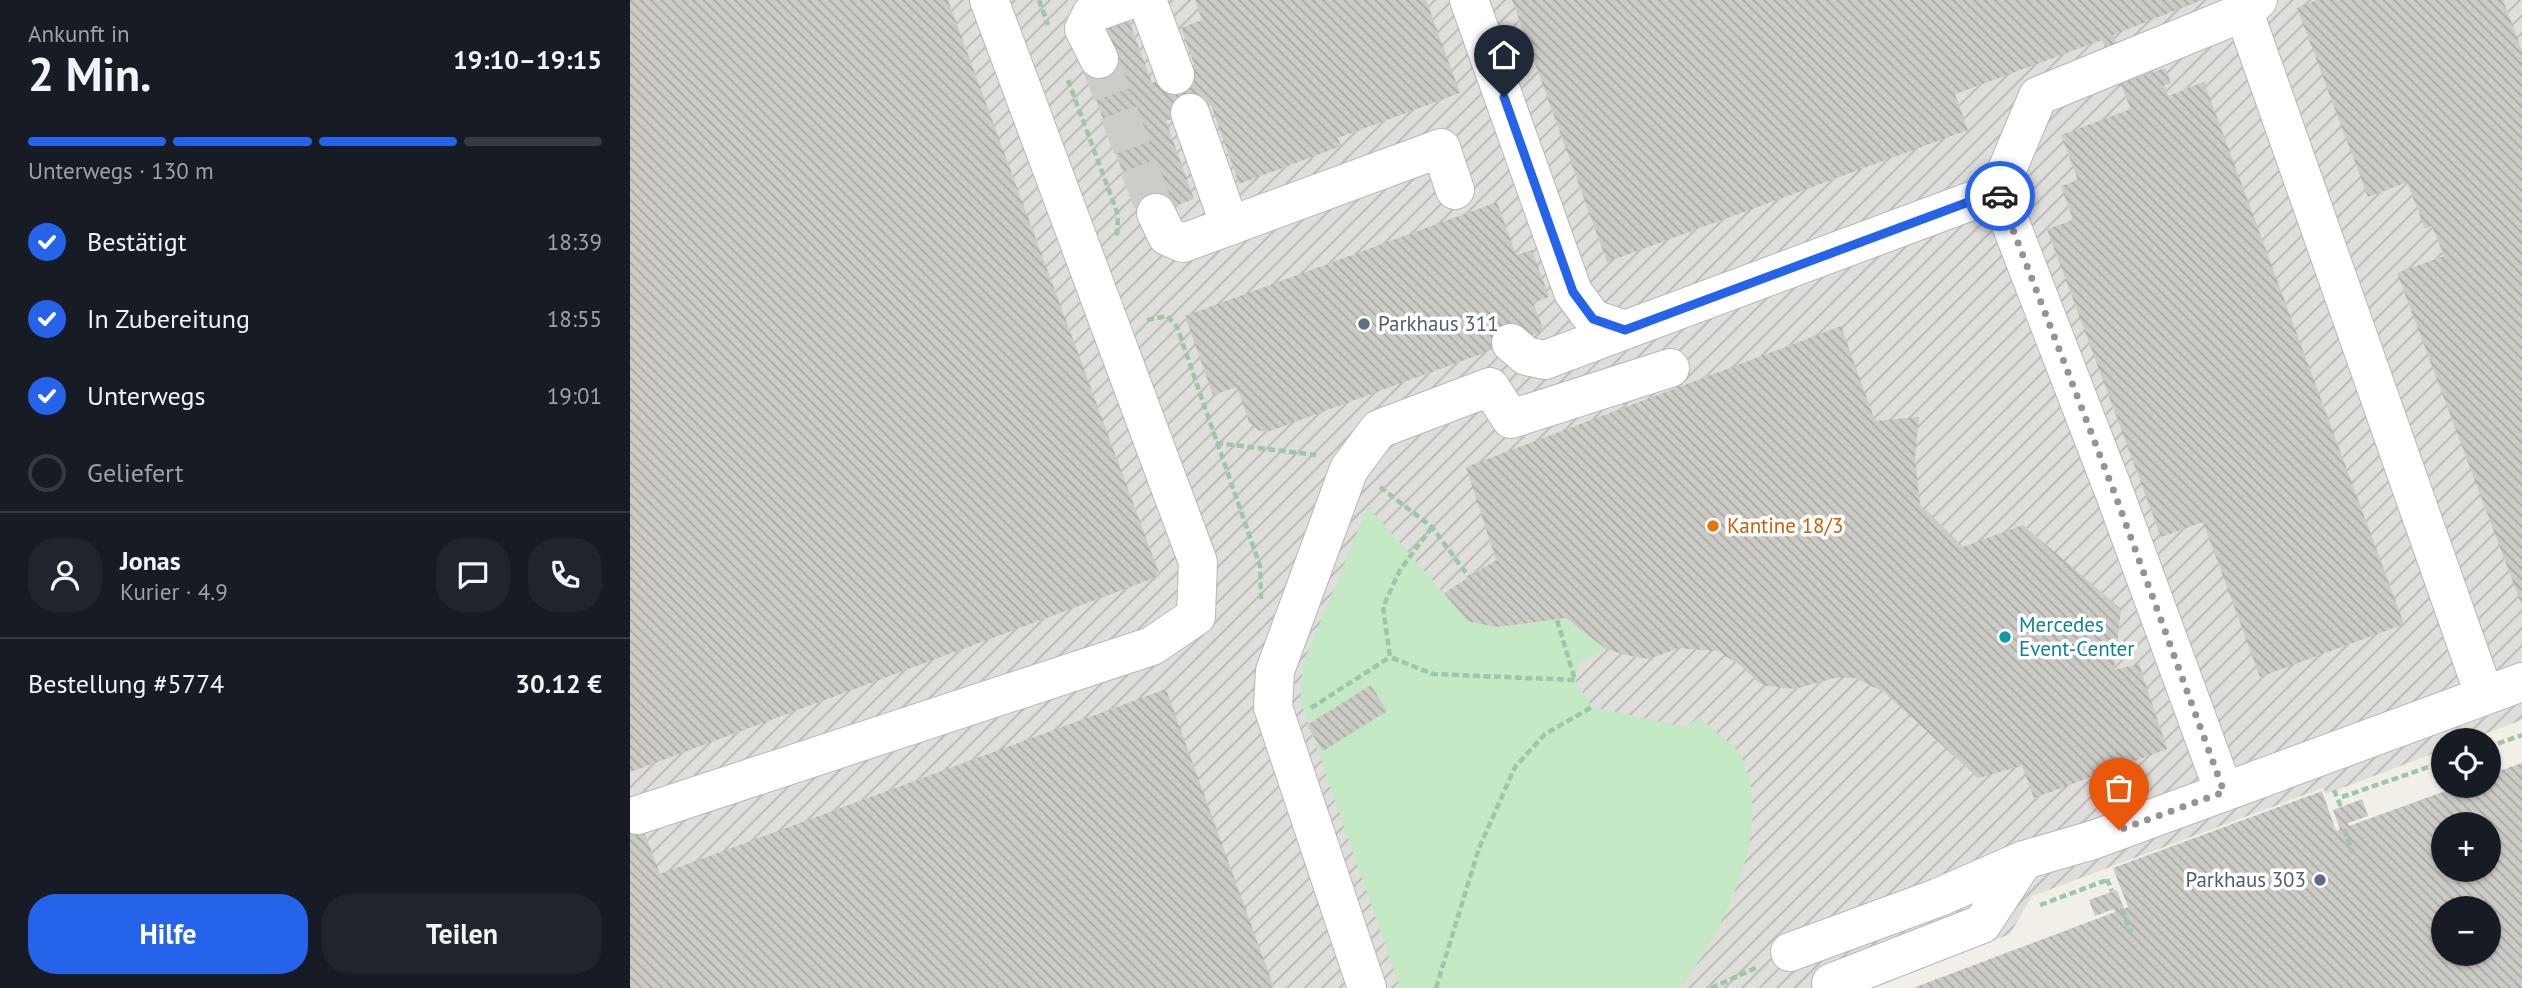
<!DOCTYPE html>
<html lang="de">
<head>
<meta charset="utf-8">
<style>
  body { margin:0; font-family:"PT Sans",sans-serif; background:#20242c; color:#f1f3f6; height:100vh; display:flex; flex-direction:column; font-size:26px; white-space:nowrap }
  * { box-sizing:border-box; margin:0 }
  p { font-size:23px; color:#9ea1a6 }
  .icon { flex:none; width:38px; height:38px; fill:none; stroke:currentColor; stroke-width:2; stroke-linecap:round; stroke-linejoin:round }
  .map { position:relative; flex:1; overflow:hidden }
  .panel { display:flex; flex-direction:column; background:#171b24; width:630px }
  .panel>* { flex:none }
  .buttons { position:absolute; left:1801px; top:728px; display:grid; gap:14px }
  .buttons a { display:grid; place-items:center; width:70px; height:70px; border-radius:50%; background:#171b24; box-shadow:0 2px 5px #0004; font-size:35px }
  .pin { position:absolute; display:grid; place-items:center; width:60px; height:60px; color:#fff; margin:-72px -30px; border-radius:50% 50% 50% 0; rotate:-45deg; box-shadow:0 0 7px #0007 }
  .pin .icon { rotate:45deg }
  .courier { position:absolute; display:grid; place-items:center; width:70px; height:70px; margin:-35px; border:5px solid #2563eb; border-radius:50%; background:#fff; color:#222; box-shadow:0 2px 9px #0007 }
  .headline em { font-style:normal; font-weight:800 }
  .headline div { display:flex; flex-direction:column-reverse }
  .headline { display:flex; align-items:center; justify-content:space-between; height:119px; padding:0 28px }
  h1 { font-size:46px; font-weight:800; line-height:52px }
  .bar { display:grid; grid-template-columns:repeat(4,1fr); gap:10px 7px; align-content:center; height:84px; padding:0 28px }
  .bar i { height:9px; border-radius:5px; background:#363941 }
  .bar .current { background:#2563eb }
  .bar p { grid-column:span 4 }
  .line { display:flex; align-items:center; gap:18px; padding:0 28px; border-top:2px solid #363941 }
  .line div { flex:1 }
  .round { display:grid; place-items:center; flex:none; width:74px; height:74px; border-radius:28px; background:#20242c }
  ol { padding:0 28px; list-style:none }
  li { display:flex; align-items:center; gap:21px; height:77px }
  li p { margin-inline-start:auto }
  li .icon { padding:7px; border-radius:50%; background:#2563eb; color:#fff; stroke-width:4 }
  li:last-child { color:#9ea1a6 }
  li i { width:38px; height:38px; border:4px solid #363941; border-radius:50% }
  .primary-button { display:flex; gap:14px; margin-top:auto; padding:14px 28px }
  .primary-button a { flex:1; height:80px; border-radius:28px; background:#2563eb; color:#fff; font-size:28px; font-weight:800; line-height:80px; text-align:center }
  .primary-button a+a { background:#20242c; color:#f1f3f6 }
  main { display:flex; flex:1; min-height:0 }
  .map>svg:first-child { display:block }
  .industrial { fill:url(#industrial-furrows) }
  .grass { fill:#c5e8c5 }
  .building { fill:url(#building-back-hatch); fill-rule:evenodd }
  .lines { fill:none; stroke-linecap:round; stroke-linejoin:round }
  .minor-tunnel { stroke:#ccccc8; stroke-width:38; stroke-dasharray:38 19; stroke-linecap:butt }
  .minor-casing { stroke:#b5b8bc; stroke-width:40 }
  .path { stroke:#9cc7a9; stroke-width:4.5; stroke-dasharray:7 3.5; stroke-linecap:butt }
  .minor { stroke:#fff; stroke-width:38 }
  .done { stroke:#929495; stroke-width:7; stroke-dasharray:0 12.6 }
  .route { stroke:#2563eb; stroke-width:9 }
  .service-dot { fill:#5c6f8a; stroke:#fff; stroke-width:2.5 }
  .food-dot { fill:#e8710a; stroke:#fff; stroke-width:2.5 }
  .culture-dot { fill:#0f9aa8; stroke:#fff; stroke-width:2.5 }
  .labels { text-anchor:middle; stroke-width:7; stroke-linejoin:round; paint-order:stroke }
  .service-label { font-size:21px; fill:#4e5e75; stroke:#fff; text-anchor:start }
  .food-label { font-size:21px; fill:#c56008; stroke:#fff; text-anchor:start }
  .culture-label { font-size:21px; fill:#0d838f; stroke:#fff; text-anchor:start }
</style>
</head>
<body>
<main>
<section class="panel">
<div class="headline"><div><h1>2 Min.</h1><p>Ankunft in</p></div><em>19:10–19:15</em></div>
<div class="bar"><i class="current"></i><i class="current"></i><i class="current"></i><i></i><p>Unterwegs · 130 m</p></div>
<ol>
<li><svg class="icon" aria-label="check" viewBox="0 0 24 24"><path d="M5 12l5 5 9-10"/></svg>Bestätigt<p>18:39</p></li>
<li><svg class="icon" aria-label="check" viewBox="0 0 24 24"><path d="M5 12l5 5 9-10"/></svg>In Zubereitung<p>18:55</p></li>
<li><svg class="icon" aria-label="check" viewBox="0 0 24 24"><path d="M5 12l5 5 9-10"/></svg>Unterwegs<p>19:01</p></li>
<li><i></i>Geliefert</li>
</ol>
<div class="line" style="height:126px"><a class="round"><svg class="icon" aria-label="person" viewBox="0 0 24 24"><circle cx="12" cy="8" r="4"/><path d="M4 21q1-7 8-7t8 7"/></svg></a><div><b>Jonas</b><p>Kurier · 4.9</p></div><a class="round"><svg class="icon" aria-label="chat" viewBox="0 0 24 24"><path d="M4 5h16v11H9l-5 4z"/></svg></a><a class="round"><svg class="icon" aria-label="phone" viewBox="0 0 24 24"><path d="M5 4h4l2 5-3 2q2 4 5 5l2-3 5 2v4C11 20 4 13 5 4z"/></svg></a></div>
<div class="line" style="height:91px"><div>Bestellung #5774</div><b>30.12 €</b></div>
<div class="primary-button"><a>Hilfe</a><a>Teilen</a></div>
</section>
<div class="map">
<svg width="1892" height="988" viewBox="0 0 1892 988">
  <defs>
    <pattern id="industrial-furrows" width="10" height="10" patternUnits="userSpaceOnUse" patternTransform="scale(1.75)"><rect width="10" height="10" fill="#e0deda"/><path d="M-1 1l2-2M0 10L10 0M9 11l2-2" fill="none" stroke="#b9b8b5"/></pattern>
    <pattern id="building-back-hatch" width="6" height="6" patternUnits="userSpaceOnUse" patternTransform="scale(1.75)"><rect width="6" height="6" fill="#cccac5"/><path d="M-1 5l2 2M0 0l6 6M5-1l2 2" fill="none" stroke="#a9a8a4"/></pattern>
  </defs>
  <rect width="100%" height="100%" fill="#f1efe8"/>
  <polygon class="industrial" points="0,0 1892,0 1892,720 1838,740 1813,740 1813,750 1696,794 1693,788 1402,896 1380,934 1244,988 0,988"/>
  <path class="grass" d="M738,506L838,621L896,623L936,618L976,649L950,663L945,680L962,707L1055,727L1069,717C1081,729 1105,744 1112,758C1145,830 1093,931 1050,988H770L670,700L673,664Z"/>
  <g class="building">
    <polygon points="0,0 318,0 530,576 0,772"/>
    <polygon points="565,0 796,0 830,93 708,138 711,146 609,184 581,105 536,121 564,199 510,219 453,65 475,27 498,18 522,83 565,67 551,28 572,20"/>
    <polygon points="882,0 1572,0 1483,35 1502,79 1535,68 1541,83 1534,85 1538,96 1574,82 1774,624 1630,677 1573,522 1531,537 1417,229 1443,220 1431,186 1448,180 1431,135 1501,109 1472,40 1325,94 1338,130 977,262"/>
    <polygon points="1687,0 1873,0 1892,51 1892,606 1767,273 1814,256 1802,226 1795,229 1777,182 1738,197 1667,8"/>
    <polygon points="867,202 886,255 902,250 919,297 903,303 914,331 637,432 628,430 619,422 607,387 583,395 555,316"/>
    <polygon points="1211,326 1245,421 1289,417 1285,457 1290,504 1333,547 1393,525 1491,609 1484,670 1509,664 1537,749 1404,798 1392,766 1348,778 1254,692 1225,678 1204,678 1165,689 1132,685 1110,665 1087,651 1049,648 1019,659 1000,656 976,649 936,618 867,627 837,621 814,593 866,560 836,467"/>
    <polygon points="741,685 757,711 693,751 677,725"/>
    <polygon points="536,689 644,988 0,988 0,794 30,874"/>
    <path d="M1892,763V988H1283L1485,912L1484,909L1465,916L1459,900L1487,890L1494,909L1498,907L1483,868L1692,791L1706,831L1710,829L1703,810L1732,799L1738,816L1718,823L1719,826L1829,786H1858V775ZM1813,824H1858V870H1813ZM1813,908H1858V954H1813Z"/>
  </g>
  <g class="lines">
    <polyline class="minor-tunnel" points="469,59 526,213"/>
    <g class="minor-casing">
      <g id="minor">
        <polyline points="517,0 545,75"/>
        <polyline points="839,0 943,292 963,319 995,330 1368,191 1408,96 1614,12 1628,0"/>
        <polyline points="1614,12 1854,694"/>
        <polyline points="469,59 454,29 462,13 499,0"/>
        <polyline points="560,113 600,226"/>
        <polyline points="526,213 537,236 553,243 811,148 825,190"/>
        <polyline points="881,343 896,356 915,360 995,330"/>
        <polyline points="1594,792 1892,682"/>
        <polyline points="8,815 522,646 566,616 568,562 359,0"/>
        <polyline points="1160,952 1307,898 1394,860 1463,840 1594,792 1486,497 1368,191"/>
        <polyline points="1201,983 1352,924 1394,860"/>
        <polyline points="737,988 643,707 645,671 719,469 749,429 860,387 881,419 1040,368"/>
      </g>
    </g>
    <g class="path">
      <polyline points="409,0 418,25"/>
      <polyline points="438,80 488,215 487,237"/>
      <polyline points="517,320 537,316 547,327 630,566 631,599"/>
      <polyline points="586,443 686,455"/>
      <polyline points="750,487 802,527 839,577"/>
      <polyline points="802,527 770,570 753,607 760,657 803,674 945,680 927,620"/>
      <polyline points="681,708 760,657"/>
      <polyline points="1858,747 1892,735"/>
      <polyline points="1704,790 1711,807"/>
      <polyline points="1712,797 1813,762"/>
      <polyline points="1714,829 1723,853"/>
      <polyline points="1477,879 1482,891"/>
      <polyline points="1410,905 1477,880"/>
      <polyline points="1492,909 1501,933"/>
      <polyline points="806,988 849,848 885,767 915,734 962,707"/>
      <polyline points="1081,988 1128,967"/>
    </g>
    <use href="#minor" class="minor"/>
  </g>
  <g class="lines">
    <polyline class="done" points="1370,196 1486,497 1594,792 1489,830"/>
    <polyline class="route" points="874,97 943,292 963,319 995,330 1368,191 1370,196"/>
  </g>
  <g class="service-dot">
    <circle cx="734" cy="324" r="7"/>
    <circle cx="1690" cy="880" r="7"/>
  </g>
  <circle class="food-dot" cx="1083" cy="526" r="7"/>
  <circle class="culture-dot" cx="1375" cy="637" r="7"/>
  <g class="labels">
    <g class="service-label">
      <text x="748" y="331">Parkhaus 311</text>
      <text x="1676" y="887" text-anchor="end">Parkhaus 303</text>
    </g>
    <g class="food-label">
      <text x="1097" y="533">Kantine 18/3</text>
    </g>
    <g class="culture-label">
      <text x="1389" y="632">Mercedes<tspan x="1389" dy="24">Event-Center</tspan></text>
    </g>
  </g>
</svg>
<div class="buttons">
<a><svg class="icon" aria-label="locate" viewBox="0 0 24 24"><circle cx="12" cy="12" r="6"/><path d="M12 2v4M12 18v4M2 12h4M18 12h4"/></svg></a>
<a>+</a>
<a>−</a>
</div>
<div class="pin" style="left:1489px;top:830px;background:#ea580c"><svg class="icon" aria-label="bag" viewBox="0 0 24 24"><path d="M5 8h14l-1 12H6zM9 8a3 3 0 0 1 6 0"/></svg></div>
<div class="pin" style="left:874px;top:97px;background:#1f2937"><svg class="icon" aria-label="home" viewBox="0 0 24 24"><path d="M3 11l9-7 9 7M6 9v11h12V9"/></svg></div>
<div class="courier" style="left:1370px;top:196px"><svg class="icon" aria-label="car" viewBox="0 0 24 24"><path d="M5 17H2v-5l4-1 3-4h7l3 4 3 1v5h-3M9 17h6M6 11h13"/><circle cx="7" cy="17" r="2"/><circle cx="17" cy="17" r="2"/></svg></div>
</div>
</main>
</body>
</html>
